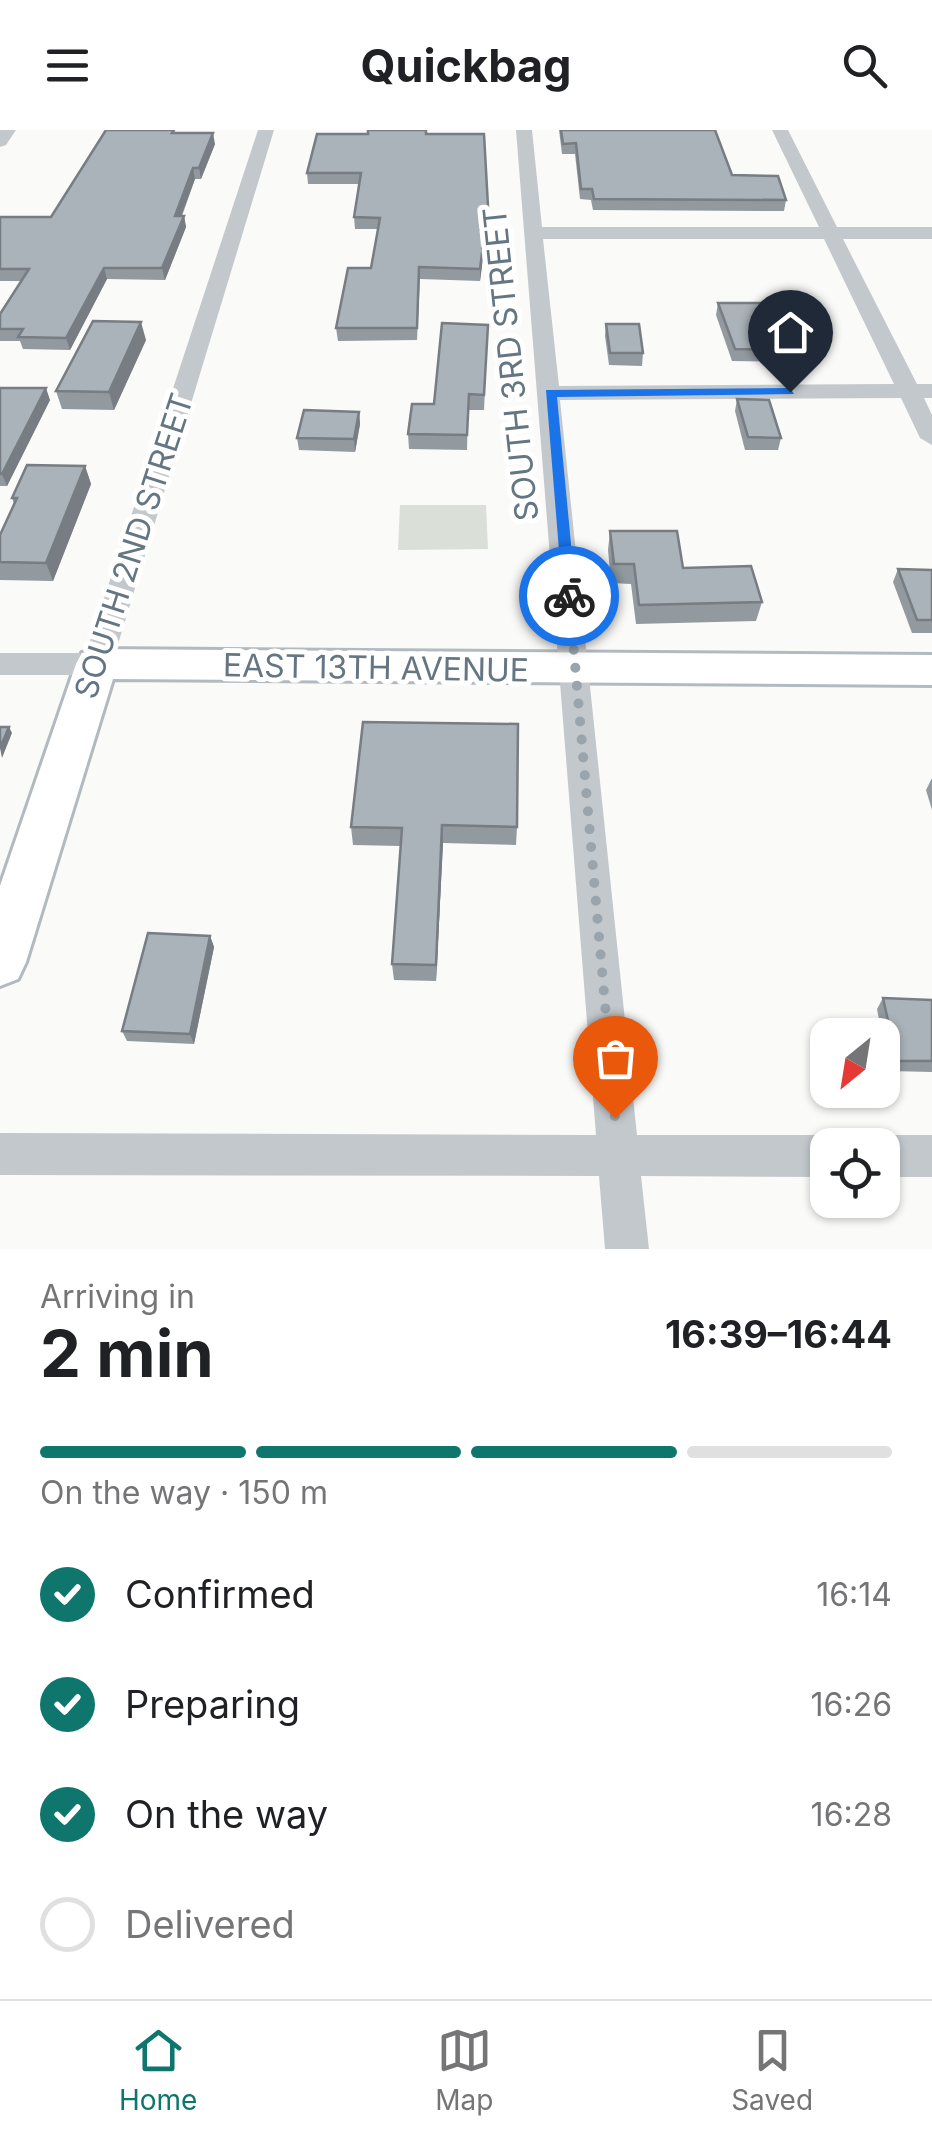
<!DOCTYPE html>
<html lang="en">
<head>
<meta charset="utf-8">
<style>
  body { margin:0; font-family:Inter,sans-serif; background:#f6f6f6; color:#202124; height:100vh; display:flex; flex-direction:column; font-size:38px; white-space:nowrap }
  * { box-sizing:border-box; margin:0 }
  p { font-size:32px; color:#757577 }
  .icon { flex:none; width:55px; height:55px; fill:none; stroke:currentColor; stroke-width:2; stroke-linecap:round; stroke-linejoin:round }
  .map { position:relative; height:1119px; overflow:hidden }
  .sheet { display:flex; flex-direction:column; background:#fff; flex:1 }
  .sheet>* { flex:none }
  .needle { width:65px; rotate:210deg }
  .fabs { position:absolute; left:810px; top:888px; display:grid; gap:20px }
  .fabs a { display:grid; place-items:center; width:90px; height:90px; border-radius:20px; background:#fff; box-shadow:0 2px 8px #0004; font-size:50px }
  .pin { position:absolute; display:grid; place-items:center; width:85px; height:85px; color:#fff; margin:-102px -42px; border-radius:50% 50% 50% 0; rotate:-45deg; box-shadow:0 0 10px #0007 }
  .pin .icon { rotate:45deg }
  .courier { position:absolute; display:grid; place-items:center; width:100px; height:100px; margin:-50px; border:8px solid #1a73e8; border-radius:50%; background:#fff; color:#222; box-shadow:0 2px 12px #0007 }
  .summary em { font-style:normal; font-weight:700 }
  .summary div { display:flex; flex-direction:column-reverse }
  .summary { display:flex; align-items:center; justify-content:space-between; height:170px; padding:0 40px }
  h1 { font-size:65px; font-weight:700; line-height:75px }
  .bar { display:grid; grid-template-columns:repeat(4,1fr); gap:15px 10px; align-content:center; height:120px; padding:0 40px }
  .bar i { height:12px; border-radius:8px; background:#e0e0e0 }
  .bar .current { background:#0f766e }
  .bar p { grid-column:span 4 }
  ol { padding:0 40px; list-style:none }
  li { display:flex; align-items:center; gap:30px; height:110px }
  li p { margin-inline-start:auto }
  li .icon { padding:10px; border-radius:50%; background:#0f766e; color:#fff; stroke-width:4 }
  li:last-child { color:#757577 }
  li i { width:55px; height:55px; border:5px solid #e0e0e0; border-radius:50% }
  header { display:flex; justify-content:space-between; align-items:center; height:130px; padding:0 40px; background:#fff; font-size:45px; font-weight:700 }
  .dock { display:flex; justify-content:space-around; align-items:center; height:140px; border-top:2px solid #e0e0e0; background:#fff; font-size:28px; color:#757577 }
  .dock a { display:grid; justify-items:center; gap:5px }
  .dock .current { color:#0f766e }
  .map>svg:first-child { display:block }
  .green { fill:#dadfd7 }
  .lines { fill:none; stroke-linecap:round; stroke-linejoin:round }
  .secondary-casing { stroke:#b3babf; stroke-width:6 }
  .street { fill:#c3c8cc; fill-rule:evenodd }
  .secondary { fill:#fff; fill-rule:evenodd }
  .wall { fill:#929a9f }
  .shaded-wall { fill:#777d82 }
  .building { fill:#aab3b9; stroke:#777d82; stroke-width:2.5 }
  .route { fill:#1a73e8 }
  .done { stroke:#99a4ac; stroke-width:10; stroke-dasharray:0 18 }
  .labels { text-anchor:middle; stroke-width:10; stroke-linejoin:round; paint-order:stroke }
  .street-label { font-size:32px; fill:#657683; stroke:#fff }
</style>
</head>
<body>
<header><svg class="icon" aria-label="menu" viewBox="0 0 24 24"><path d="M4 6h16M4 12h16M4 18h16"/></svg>Quickbag<svg class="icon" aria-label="search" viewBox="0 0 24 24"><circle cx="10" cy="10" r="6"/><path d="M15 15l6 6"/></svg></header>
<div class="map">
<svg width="932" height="1119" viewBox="0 0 932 1119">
  <rect width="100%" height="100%" fill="#fafaf8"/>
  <polygon class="green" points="400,375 486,375 488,419 398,420"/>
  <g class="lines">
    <g class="secondary-casing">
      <polygon id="secondary" points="97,519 932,525 932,555 113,549 26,832 18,849 0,856 0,756 76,534 82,523"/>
    </g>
    <g class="street">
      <polygon points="0,0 16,0 6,15 0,17"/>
      <polygon points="258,0 274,0 112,534 107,542 97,545 0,545 0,523 86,523"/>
      <path d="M516,0H532L542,97H819L772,0H788L837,97H932V109H843L917,254H932V268H924L932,285V315L920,308L901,268L560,270L637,1005H828L844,1015H828V1047L641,1046L649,1119H605L599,1046L0,1045V1003L596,1005ZM543,109H824L894,254L559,256Z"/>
      <polygon points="882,1005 932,1005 932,1047 882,1047 882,1015 866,1015"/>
    </g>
    <use href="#secondary" class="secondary"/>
  </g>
  <g class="wall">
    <polygon points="427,0 427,4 488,87 480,151 420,149 417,210 338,211 336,198 371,138 378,99 355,99 354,87 359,54 308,54 307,43 368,4"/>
    <polygon points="559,0 715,0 732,45 786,70 784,81 593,80 591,70 580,69 575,24 562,24"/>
    <polygon points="178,3 215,14 201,49 195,49 182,86 184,86 186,97 165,150 107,149 70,220 23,219 20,211 0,211 0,184 21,151 0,151 0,87 51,87"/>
    <polygon points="718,173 792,220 790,232 732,231 716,185"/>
    <polygon points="606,194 643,223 642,236 609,235 605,206"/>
    <polygon points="488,195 484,280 468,280 467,320 409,319 408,304 434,274"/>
    <polygon points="146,210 114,280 62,279 56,261"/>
    <polygon points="0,258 50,270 7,356 0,356"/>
    <polygon points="737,269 781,308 778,320 745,320 735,281"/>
    <polygon points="359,282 360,294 355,322 299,320 297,308"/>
    <polygon points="85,336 91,354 53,451 0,450 0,432 14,374 12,368"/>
    <polygon points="610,401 683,438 762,472 756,491 636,494 631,454 611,453 608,420"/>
    <polygon points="898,439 932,440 932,503 912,503 893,452"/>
    <polygon points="363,592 517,697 516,715 443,713 436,851 394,850 392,834 401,716 353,715 351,697"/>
    <polygon points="932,648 932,680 926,660"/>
    <polygon points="210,806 214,817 194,914 127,911 122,901"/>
    <polygon points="883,868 932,870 932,942 889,941 877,879"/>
  </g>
  <g class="shaded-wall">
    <polygon points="213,3 215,14 201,49 199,38"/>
    <polygon points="193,38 195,49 177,97 175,86"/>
    <polygon points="488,76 488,87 480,151 480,139"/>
    <polygon points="184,86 186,97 165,150 162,138"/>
    <polygon points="104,138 107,149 70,220 66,208"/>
    <polygon points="141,192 146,210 114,280 109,262"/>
    <polygon points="46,258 50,270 7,356 2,344"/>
    <polygon points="359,282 360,294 355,322 354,309"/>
    <polygon points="85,336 91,354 53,451 46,433"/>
    <polygon points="9,597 12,603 2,628 0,618"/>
    <polygon points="442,695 443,713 436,851 436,835"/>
    <polygon points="210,806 214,817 194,914 190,904"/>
  </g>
  <g class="building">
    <polygon points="106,0 174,0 172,3 213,3 199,38 193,38 175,86 184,86 162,138 104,138 66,208 18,207 23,199 0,199 0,184 29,139 0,139 0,87 51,87"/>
    <polygon points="368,0 426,0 426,4 484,4 488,76 480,139 419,137 417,198 336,198 348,138 371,138 380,88 354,87 361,43 307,43 317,4 368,4"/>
    <polygon points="561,0 715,0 732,45 778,46 786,70 594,69 592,59 581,59 576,13 563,14"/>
    <polygon points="718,173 773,173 792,220 735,219"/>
    <polygon points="93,191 141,192 109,262 56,261"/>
    <polygon points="442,193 488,195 484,265 469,264 467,305 408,304 412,274 434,274"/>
    <polygon points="606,194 639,194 643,223 610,223"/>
    <polygon points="0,258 46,258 2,344 0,344"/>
    <polygon points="737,269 769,270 781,308 748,307"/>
    <polygon points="304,280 359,282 354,309 297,308"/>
    <polygon points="27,335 85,336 46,433 0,432 0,405 17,368 12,368"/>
    <polygon points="610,401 677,401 683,438 751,436 762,472 639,475 634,434 614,434"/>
    <polygon points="898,439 932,440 932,490 917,490"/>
    <polygon points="363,592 518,594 517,697 442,695 436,835 392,834 402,698 351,697"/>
    <polygon points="0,597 9,597 0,618"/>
    <polygon points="148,803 210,806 190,904 122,901"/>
    <polygon points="883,868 932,870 932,931 897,931"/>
  </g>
  <polygon class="route" points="790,258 794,264 557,267 576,466 563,470 546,260"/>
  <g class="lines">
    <polyline class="done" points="569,466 615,988"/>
  </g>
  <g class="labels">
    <g class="street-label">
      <text transform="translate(511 234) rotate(-96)" y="11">SOUTH 3RD STREET</text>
      <text transform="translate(134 416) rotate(-72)" y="11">SOUTH 2ND STREET</text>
      <text transform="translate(376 538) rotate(1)" y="11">EAST 13TH AVENUE</text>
    </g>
  </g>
</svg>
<div class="fabs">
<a><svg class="needle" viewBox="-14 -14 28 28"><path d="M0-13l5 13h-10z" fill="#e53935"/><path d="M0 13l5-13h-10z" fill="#757577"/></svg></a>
<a><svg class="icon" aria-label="locate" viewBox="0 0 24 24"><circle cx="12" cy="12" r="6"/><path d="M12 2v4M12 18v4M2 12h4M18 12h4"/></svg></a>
</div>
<div class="pin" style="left:615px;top:988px;background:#ea580c"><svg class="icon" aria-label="bag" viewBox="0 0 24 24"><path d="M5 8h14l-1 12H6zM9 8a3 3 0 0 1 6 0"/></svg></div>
<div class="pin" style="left:790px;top:262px;background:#1f2937"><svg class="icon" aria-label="home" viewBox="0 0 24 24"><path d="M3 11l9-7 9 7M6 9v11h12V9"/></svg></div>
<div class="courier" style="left:569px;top:466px"><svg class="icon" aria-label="bike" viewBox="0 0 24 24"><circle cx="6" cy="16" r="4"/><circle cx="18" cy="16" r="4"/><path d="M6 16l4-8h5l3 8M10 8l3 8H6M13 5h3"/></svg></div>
</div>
<section class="sheet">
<div class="summary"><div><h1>2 min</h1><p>Arriving in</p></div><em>16:39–16:44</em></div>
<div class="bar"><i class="current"></i><i class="current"></i><i class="current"></i><i></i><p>On the way · 150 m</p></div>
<ol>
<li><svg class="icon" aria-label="check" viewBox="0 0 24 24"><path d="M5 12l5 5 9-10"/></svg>Confirmed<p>16:14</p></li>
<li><svg class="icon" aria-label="check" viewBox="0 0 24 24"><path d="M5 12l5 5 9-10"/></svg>Preparing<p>16:26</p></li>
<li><svg class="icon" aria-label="check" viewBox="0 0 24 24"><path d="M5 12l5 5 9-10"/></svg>On the way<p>16:28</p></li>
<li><i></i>Delivered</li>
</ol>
</section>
<nav class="dock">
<a class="current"><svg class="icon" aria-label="home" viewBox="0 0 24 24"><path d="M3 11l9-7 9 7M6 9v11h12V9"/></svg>Home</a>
<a><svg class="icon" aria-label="map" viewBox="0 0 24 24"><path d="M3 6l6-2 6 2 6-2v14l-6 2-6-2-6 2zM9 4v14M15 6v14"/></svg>Map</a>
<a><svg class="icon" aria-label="saved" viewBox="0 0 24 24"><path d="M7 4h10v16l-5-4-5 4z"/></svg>Saved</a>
</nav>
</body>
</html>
